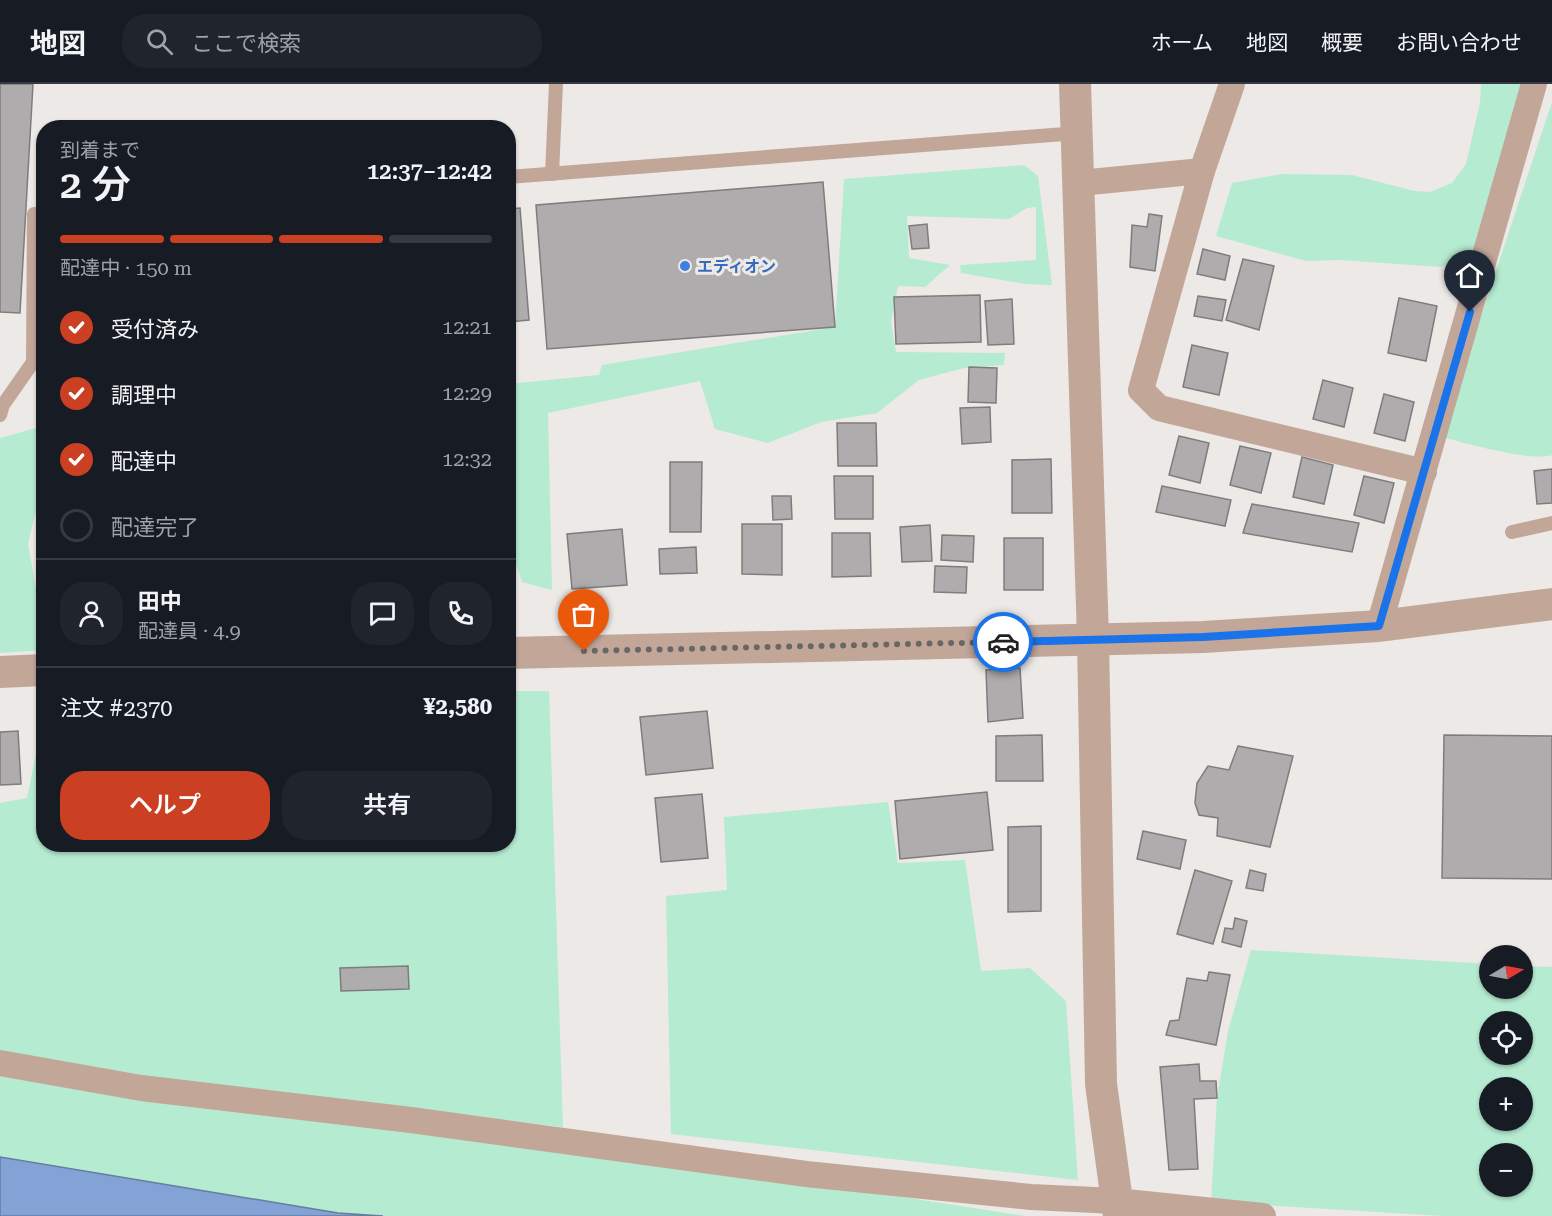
<!DOCTYPE html>
<html lang="ja">
<head>
<meta charset="utf-8">
<style>
  body { margin:0; font-family:"Roboto Serif","Noto Sans JP",serif; background:#20242c; color:#f1f3f6; height:100vh; display:flex; flex-direction:column; font-size:22px; white-space:nowrap }
  * { box-sizing:border-box; margin:0 }
  p { font-size:20px; color:#9ea1a6 }
  .icon { flex:none; width:33px; height:33px; fill:none; stroke:currentColor; stroke-width:2; stroke-linecap:round; stroke-linejoin:round }
  .map { position:relative; flex:1; overflow:hidden }
  .details { position:absolute; left:36px; top:36px; width:480px; height:732px; display:flex; flex-direction:column; background:#171b24; border-radius:24px; box-shadow:0 2px 4px #0004 }
  .details>* { flex:none }
  .needle { width:39px; rotate:80deg }
  .fabs { position:absolute; left:1479px; top:861px; display:grid; gap:12px }
  .fabs a { display:grid; place-items:center; width:54px; height:54px; border-radius:50%; background:#171b24; box-shadow:0 2px 4px #0004; font-size:30px }
  .pin { position:absolute; display:grid; place-items:center; width:51px; height:51px; color:#fff; margin:-62px -26px; border-radius:50% 50% 50% 0; rotate:-45deg; box-shadow:0 0 6px #0007 }
  .pin .icon { rotate:45deg }
  .courier { position:absolute; display:grid; place-items:center; width:60px; height:60px; margin:-30px; border:4px solid #1a73e8; border-radius:50%; background:#fff; color:#222; box-shadow:0 2px 8px #0007 }
  .head em { font-style:normal; font-weight:600 }
  .head div { display:flex; flex-direction:column-reverse }
  .head { display:flex; align-items:center; justify-content:space-between; height:102px; padding:0 24px }
  h1 { font-size:39px; font-weight:600; line-height:45px }
  .bar { display:grid; grid-template-columns:repeat(4,1fr); gap:9px 6px; align-content:center; height:72px; padding:0 24px }
  .bar i { height:8px; border-radius:4px; background:#363941 }
  .bar .active { background:#cb4023 }
  .bar p { grid-column:span 4 }
  .line { display:flex; align-items:center; gap:15px; padding:0 24px; border-top:2px solid #363941 }
  .line div { flex:1 }
  .round { display:grid; place-items:center; flex:none; width:63px; height:63px; border-radius:24px; background:#20242c }
  ol { padding:0 24px; list-style:none }
  li { display:flex; align-items:center; gap:18px; height:66px }
  li p { margin-inline-start:auto }
  li .icon { padding:6px; border-radius:50%; background:#cb4023; color:#fff; stroke-width:4 }
  li:last-child { color:#9ea1a6 }
  li i { width:33px; height:33px; border:3px solid #363941; border-radius:50% }
  .primary-button { display:flex; gap:12px; margin-top:auto; padding:12px 24px }
  .primary-button a { flex:1; height:69px; border-radius:24px; background:#cb4023; color:#fff; font-size:24px; font-weight:600; line-height:69px; text-align:center }
  .primary-button a+a { background:#20242c; color:#f1f3f6 }
  header { display:flex; align-items:center; gap:36px; box-sizing:border-box; height:84px; padding:0 30px; background:#171b24; border-bottom:2px solid #363941 }
  header strong { font-size:28px }
  nav { display:flex; gap:33px; margin-inline-start:auto; font-size:21px }
  .search { width:420px; height:54px; background:#20242c; display:flex; align-items:center; gap:15px; box-sizing:border-box; padding:0 21px; border-radius:24px; color:#9ea1a6; font-size:22px }
  .map>svg:first-child { display:block }
  .green { fill:#b5ebd0; fill-rule:evenodd }
  .water { fill:#83a3d7; stroke:#667ca0; stroke-width:1.5 }
  .building { fill:#afacad; stroke:#7f7c7d; stroke-width:1.5 }
  .lines { fill:none; stroke-linecap:round; stroke-linejoin:round }
  .service { stroke:#c2a799; stroke-width:14 }
  .minor { stroke:#c2a799; stroke-width:26 }
  .tertiary { stroke:#c2a799; stroke-width:32 }
  .done { stroke:#696766; stroke-width:6; stroke-dasharray:0 10.8 }
  .route { stroke:#1a73e8; stroke-width:8 }
  .shop-dot { fill:#3f7fe0; stroke:#ece9e7; stroke-width:2 }
  .labels { text-anchor:middle; stroke-width:6; stroke-linejoin:round; paint-order:stroke }
  .shop-label { font-size:16px; font-weight:bold; fill:#366cbe; stroke:#ece9e7; text-anchor:start }
</style>
</head>
<body>
<header>
<strong>地図</strong>
<div class="search"><svg class="icon" aria-label="search" viewBox="0 0 24 24"><circle cx="10" cy="10" r="6"/><path d="M15 15l6 6"/></svg>ここで検索</div>
<nav><a>ホーム</a><a>地図</a><a>概要</a><a>お問い合わせ</a></nav>
</header>
<div class="map">
<svg width="1552" height="1132" viewBox="0 0 1552 1132">
  <rect width="100%" height="100%" fill="#ece9e7"/>
  <g class="green">
    <polygon points="1481,0 1527,0 1475,165 1441,183 1340,176 1306,177 1216,152 1232,99 1282,90 1352,91 1414,107 1430,108 1452,99 1466,80 1480,19"/>
    <path d="M1552,18V371C1529,378 1467,359 1441,353Z"/>
    <polygon points="1024,81 1038,92 1052,201 1026,200 961,189 960,181 1036,176 1036,123 1027,124 1009,135 907,132 909,174 950,181 925,203 898,202 891,239 896,268 1005,269 1004,281 964,284 919,296 877,329 821,338 768,359 715,345 700,297 548,329 552,506 522,498 509,459 508,300 599,291 602,281 835,243 844,95"/>
    <polygon points="43,342 43,396 28,460 43,545 43,566 0,569 0,354"/>
    <polygon points="509,607 549,607 563,1043 80,989 411,1036 1025,1132 0,1132 0,719 27,714 37,665 43,671 44,760 508,760"/>
    <polygon points="888,718 898,779 965,776 981,887 1030,884 1066,917 1078,1096 671,1050 666,812 727,806 724,733"/>
    <path d="M1251,866L1489,880L1490,904H1522L1523,882L1552,883V1132H1443L1211,1118L1217,1014L1228,947ZM1490,938H1522V970H1490ZM1490,1004H1522V1036H1490ZM1490,1070H1522V1102H1490Z"/>
  </g>
  <polygon class="water" points="0,1073 338,1129 383,1132 0,1132"/>
  <g class="building">
    <polygon points="0,0 33,0 20,229 0,228"/>
    <polygon points="823,98 835,243 547,265 536,121"/>
    <polygon points="520,124 529,236 508,238 508,125"/>
    <polygon points="1149,130 1162,132 1155,187 1130,183 1132,141 1147,143"/>
    <polygon points="927,140 929,164 912,165 909,142"/>
    <polygon points="1203,165 1230,172 1225,196 1197,190"/>
    <polygon points="1243,175 1274,182 1259,246 1226,236"/>
    <polygon points="980,211 981,258 896,260 894,213"/>
    <polygon points="1198,212 1226,216 1222,237 1194,232"/>
    <polygon points="1399,214 1437,222 1426,277 1388,269"/>
    <polygon points="1012,215 1014,260 988,261 985,217"/>
    <polygon points="1192,261 1228,269 1219,311 1183,303"/>
    <polygon points="969,283 997,284 996,319 968,318"/>
    <polygon points="1323,296 1353,304 1344,343 1313,335"/>
    <polygon points="1384,310 1414,318 1405,357 1374,349"/>
    <polygon points="990,323 991,358 962,360 960,324"/>
    <polygon points="837,339 876,339 877,382 838,382"/>
    <polygon points="1179,352 1209,359 1200,399 1169,391"/>
    <polygon points="1240,362 1271,369 1261,409 1230,401"/>
    <polygon points="1302,373 1333,381 1324,420 1293,413"/>
    <polygon points="1051,375 1052,429 1012,429 1012,376"/>
    <polygon points="670,378 702,378 701,448 670,448"/>
    <polygon points="1552,385 1552,419 1537,420 1534,387"/>
    <polygon points="834,392 873,392 873,435 835,435"/>
    <polygon points="1364,392 1394,399 1384,439 1354,431"/>
    <polygon points="1162,402 1231,416 1225,442 1156,428"/>
    <polygon points="772,412 791,412 792,435 773,436"/>
    <polygon points="1252,420 1359,439 1352,468 1243,449"/>
    <polygon points="742,440 782,440 782,491 742,490"/>
    <polygon points="930,441 932,477 902,478 900,443"/>
    <polygon points="622,445 627,501 572,505 567,450"/>
    <polygon points="832,449 870,449 871,492 832,493"/>
    <polygon points="942,451 974,452 973,478 941,476"/>
    <rect x="1004" y="454" width="39" height="52"/>
    <polygon points="696,463 697,489 660,490 659,465"/>
    <polygon points="508,469 512,518 508,518"/>
    <polygon points="935,482 967,483 966,509 934,508"/>
    <polygon points="1020,584 1023,634 988,638 986,586"/>
    <polygon points="707,627 713,684 646,691 640,633"/>
    <polygon points="18,647 21,700 0,701 0,648"/>
    <polygon points="1042,651 1043,697 996,697 996,652"/>
    <polygon points="1444,651 1552,652 1552,795 1442,794"/>
    <polygon points="1238,662 1293,672 1270,763 1217,752 1218,734 1199,731 1195,719 1197,699 1208,682 1229,686"/>
    <polygon points="987,708 993,766 900,775 895,717"/>
    <polygon points="702,710 708,774 661,778 655,714"/>
    <polygon points="1041,742 1041,827 1008,828 1008,743"/>
    <polygon points="1143,747 1186,756 1180,785 1137,775"/>
    <polygon points="1195,786 1232,797 1213,860 1177,850"/>
    <polygon points="1250,786 1266,790 1263,807 1246,804"/>
    <polygon points="1235,834 1247,837 1241,863 1222,858 1225,844 1233,845"/>
    <polygon points="408,882 409,905 341,907 340,884"/>
    <polygon points="1209,888 1230,891 1216,961 1166,951 1170,937 1179,936 1187,894 1207,897"/>
    <polygon points="1199,980 1200,997 1216,997 1217,1014 1194,1015 1198,1085 1169,1086 1160,983"/>
  </g>
  <g class="lines">
    <g class="service">
      <polyline points="552,90 556,0"/>
      <polyline points="508,93 1078,49"/>
      <polyline points="0,331 3,321 33,278 34,130 44,130"/>
      <polyline points="1512,448 1552,439"/>
    </g>
    <g class="minor">
      <polyline points="1202,87 1141,306 1159,324 1424,388"/>
      <polyline points="1080,99 1202,87 1232,0"/>
      <polyline points="1379,542 1534,0"/>
      <polyline points="0,979 141,1004 411,1036 806,1090 1031,1113 1116,1117 1263,1132"/>
    </g>
    <g class="tertiary">
      <polyline points="1075,0 1093,554 1101,1000 1119,1132"/>
      <polyline points="508,569 1203,553 1379,542 1552,520"/>
      <polyline points="0,588 44,586"/>
    </g>
  </g>
  <g class="lines">
    <polyline class="done" points="584,567 1003,558"/>
    <polyline class="route" points="1003,558 1203,553 1379,542 1470,228"/>
  </g>
  <circle class="shop-dot" cx="685" cy="182" r="6"/>
  <g class="labels">
    <g class="shop-label">
      <text x="697" y="188">エディオン</text>
    </g>
  </g>
</svg>
<div class="fabs">
<a><svg class="needle" viewBox="-14 -14 28 28"><path d="M0-13l5 13h-10z" fill="#e53935"/><path d="M0 13l5-13h-10z" fill="#9ea1a6"/></svg></a>
<a><svg class="icon" aria-label="locate" viewBox="0 0 24 24"><circle cx="12" cy="12" r="6"/><path d="M12 2v4M12 18v4M2 12h4M18 12h4"/></svg></a>
<a>+</a>
<a>−</a>
</div>
<div class="pin" style="left:584px;top:567px;background:#ea580c"><svg class="icon" aria-label="bag" viewBox="0 0 24 24"><path d="M5 8h14l-1 12H6zM9 8a3 3 0 0 1 6 0"/></svg></div>
<div class="pin" style="left:1470px;top:228px;background:#1f2937"><svg class="icon" aria-label="home" viewBox="0 0 24 24"><path d="M3 11l9-7 9 7M6 9v11h12V9"/></svg></div>
<div class="courier" style="left:1003px;top:558px"><svg class="icon" aria-label="car" viewBox="0 0 24 24"><path d="M5 17H2v-5l4-1 3-4h7l3 4 3 1v5h-3M9 17h6M6 11h13"/><circle cx="7" cy="17" r="2"/><circle cx="17" cy="17" r="2"/></svg></div>
<section class="details">
<div class="head"><div><h1>2 分</h1><p>到着まで</p></div><em>12:37–12:42</em></div>
<div class="bar"><i class="active"></i><i class="active"></i><i class="active"></i><i></i><p>配達中 · 150 m</p></div>
<ol>
<li><svg class="icon" aria-label="check" viewBox="0 0 24 24"><path d="M5 12l5 5 9-10"/></svg>受付済み<p>12:21</p></li>
<li><svg class="icon" aria-label="check" viewBox="0 0 24 24"><path d="M5 12l5 5 9-10"/></svg>調理中<p>12:29</p></li>
<li><svg class="icon" aria-label="check" viewBox="0 0 24 24"><path d="M5 12l5 5 9-10"/></svg>配達中<p>12:32</p></li>
<li><i></i>配達完了</li>
</ol>
<div class="line" style="height:108px"><a class="round"><svg class="icon" aria-label="person" viewBox="0 0 24 24"><circle cx="12" cy="8" r="4"/><path d="M4 21q1-7 8-7t8 7"/></svg></a><div><b>田中</b><p>配達員 · 4.9</p></div><a class="round"><svg class="icon" aria-label="chat" viewBox="0 0 24 24"><path d="M4 5h16v11H9l-5 4z"/></svg></a><a class="round"><svg class="icon" aria-label="phone" viewBox="0 0 24 24"><path d="M5 4h4l2 5-3 2q2 4 5 5l2-3 5 2v4C11 20 4 13 5 4z"/></svg></a></div>
<div class="line" style="height:78px"><div>注文 #2370</div><b>¥2,580</b></div>
<div class="primary-button"><a>ヘルプ</a><a>共有</a></div>
</section>
</div>
</body>
</html>
